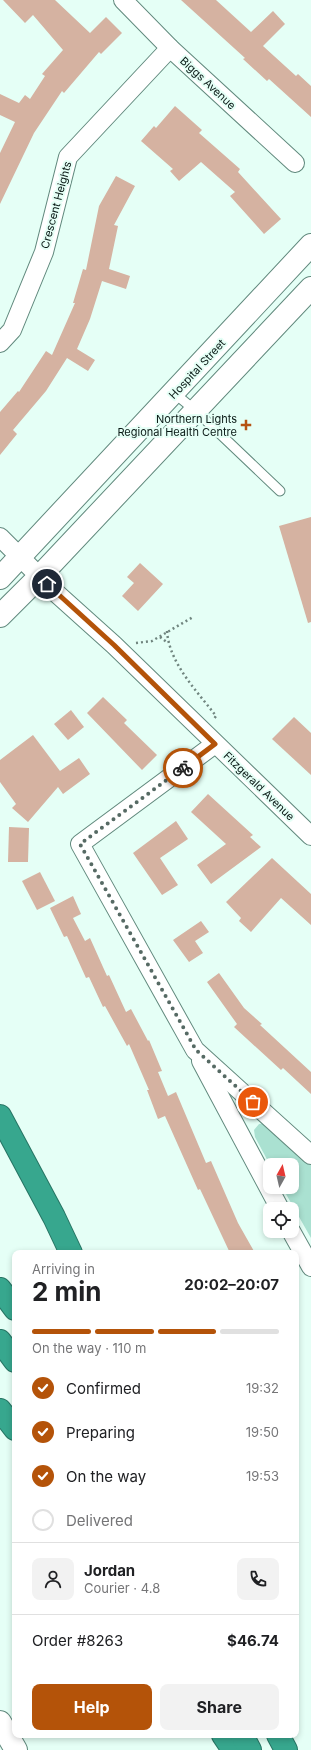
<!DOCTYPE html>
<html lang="en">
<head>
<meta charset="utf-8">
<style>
  body { margin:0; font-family:Inter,sans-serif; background:#f2f2f2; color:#202124; height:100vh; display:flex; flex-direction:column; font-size:15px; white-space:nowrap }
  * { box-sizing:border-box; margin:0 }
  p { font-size:13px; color:#757577 }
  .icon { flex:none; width:22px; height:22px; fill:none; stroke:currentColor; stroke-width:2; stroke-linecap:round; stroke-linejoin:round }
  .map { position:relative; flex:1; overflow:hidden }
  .panel { position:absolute; left:12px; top:1250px; width:287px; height:488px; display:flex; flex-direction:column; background:#fff; border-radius:8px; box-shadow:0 2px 6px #0003 }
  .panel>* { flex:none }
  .needle { width:26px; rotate:8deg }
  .buttons { position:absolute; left:263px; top:1158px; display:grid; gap:8px }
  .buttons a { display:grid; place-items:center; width:36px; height:36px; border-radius:8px; background:#fff; box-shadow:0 2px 6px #0003; font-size:20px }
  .pin { position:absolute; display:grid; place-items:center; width:34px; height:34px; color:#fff; margin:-17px; border:2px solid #fff; border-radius:50%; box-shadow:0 1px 4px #0007 }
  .courier { position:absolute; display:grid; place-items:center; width:40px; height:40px; margin:-20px; border:3px solid #b45309; border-radius:50%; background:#fff; color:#222; box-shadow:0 1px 5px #0007 }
  .summary em { font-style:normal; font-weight:700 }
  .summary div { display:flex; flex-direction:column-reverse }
  .summary { display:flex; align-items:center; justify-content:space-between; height:68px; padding:0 20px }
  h1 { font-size:26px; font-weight:700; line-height:30px }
  .bar { display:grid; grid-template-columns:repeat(4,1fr); gap:6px 4px; align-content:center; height:48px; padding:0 20px }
  .bar i { height:5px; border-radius:3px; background:#e0e0e0 }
  .bar .on { background:#b45309 }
  .bar p { grid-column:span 4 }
  .line { display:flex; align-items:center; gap:10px; padding:0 20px; border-top:1px solid #e0e0e0 }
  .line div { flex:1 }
  .round { display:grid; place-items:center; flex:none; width:42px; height:42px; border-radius:8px; background:#f2f2f2 }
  ol { padding:0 20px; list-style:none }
  li { display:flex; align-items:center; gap:12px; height:44px }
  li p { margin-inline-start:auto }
  li .icon { padding:4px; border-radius:50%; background:#b45309; color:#fff; stroke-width:4 }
  li:last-child { color:#757577 }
  li i { width:22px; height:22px; border:2px solid #e0e0e0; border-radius:50% }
  .primary-button { display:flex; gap:8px; margin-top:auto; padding:8px 20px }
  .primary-button a { flex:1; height:46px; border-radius:8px; background:#b45309; color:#fff; font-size:16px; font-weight:700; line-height:46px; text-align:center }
  .primary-button a+a { background:#f2f2f2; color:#202124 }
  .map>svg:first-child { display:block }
  .green { fill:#aae1d1 }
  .building { fill:#d5b2a1 }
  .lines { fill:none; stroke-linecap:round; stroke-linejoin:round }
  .service-casing { stroke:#61897d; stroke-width:11 }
  .minor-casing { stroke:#61897d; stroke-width:20 }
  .tertiary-casing { stroke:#61897d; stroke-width:24 }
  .secondary-casing { stroke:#61897d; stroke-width:24 }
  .motorway-casing { stroke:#277564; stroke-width:24 }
  .path { stroke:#70857f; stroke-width:2.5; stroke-dasharray:2 3; stroke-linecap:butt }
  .service { stroke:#fff; stroke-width:9 }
  .minor { stroke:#fff; stroke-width:18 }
  .tertiary { stroke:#fff; stroke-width:22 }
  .secondary { stroke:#fff; stroke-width:22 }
  .motorway { stroke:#37a78e; stroke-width:22 }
  .done { stroke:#566a64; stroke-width:4; stroke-dasharray:0 7.2 }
  .route { stroke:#b45309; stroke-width:5 }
  .poi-dot { fill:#b55313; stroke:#e5fff6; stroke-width:1.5 }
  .labels { text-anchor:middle; stroke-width:4; stroke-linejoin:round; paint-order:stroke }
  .street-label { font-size:11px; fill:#091915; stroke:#e5fff6 }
  .poi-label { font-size:11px; fill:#091915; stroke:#e5fff6; text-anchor:end }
</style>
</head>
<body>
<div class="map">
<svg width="311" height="1750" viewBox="0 0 311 1750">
  <rect width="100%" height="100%" fill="#e5fff6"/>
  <polygon class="green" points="265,1123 311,1165 311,1238 282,1187 292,1187 292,1165 270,1165 255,1137 254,1130 259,1124"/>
  <g class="building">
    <polygon points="3,0 55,0 90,33 106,17 122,33 101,54 99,52 64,93 62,91 34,133 0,204 0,153 15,122 0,115 0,94 19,103 25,95 30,99 45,76 42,74 63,50 33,15 25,23"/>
    <polygon points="181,0 216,0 251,32 273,11 285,24 263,46 296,76 298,74 311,86 311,117 269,79 267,81 243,59 245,58"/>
    <polygon points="175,106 202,130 199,133 240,169 238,172 281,219 264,234 230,196 235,192 201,162 179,181 170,171 173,169 141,141 154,126 156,128"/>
    <polygon points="116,176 135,186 114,225 118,226 109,269 130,276 126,289 102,281 90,319 77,349 95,360 88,371 67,358 46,391 13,430 17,434 0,455 0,412 18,391 19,392 46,351 52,355 75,303 73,303 83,269 86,270 99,206"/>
    <polygon points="311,517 311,622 308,623 279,526"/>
    <polygon points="140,563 163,584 138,611 122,596 134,583 127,577"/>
    <polygon points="103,697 127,720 124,723 157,755 142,770 87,713"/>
    <polygon points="71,710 84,727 68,740 54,724"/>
    <polygon points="294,717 311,733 311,775 272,739"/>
    <polygon points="33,735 60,771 79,758 90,774 63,794 58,787 28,822 12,808 16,804 0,782 0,760"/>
    <polygon points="208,794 253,835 250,837 261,847 211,884 197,865 226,844 191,812"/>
    <polygon points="176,821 188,839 160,858 178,885 162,895 133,853"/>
    <polygon points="9,827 29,828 28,862 8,862"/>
    <polygon points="272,858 311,894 311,925 281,898 251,932 239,921 241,918 226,902"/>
    <polygon points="40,872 55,901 37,910 22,881"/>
    <polygon points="73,896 81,914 73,918 85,941 90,938 107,976 109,975 126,1012 131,1009 148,1041 149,1040 162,1071 158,1072 168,1096 176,1092 206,1163 211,1161 238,1223 255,1253 230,1253 200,1189 198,1190 165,1116 158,1119 147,1090 149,1090 129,1044 127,1046 105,1006 103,1007 89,977 86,978 67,936 64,937 50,908"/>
    <polygon points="201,921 209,932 195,941 203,953 189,962 173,940"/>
    <polygon points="219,973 244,1008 262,1024 260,1025 311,1072 311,1094 283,1068 281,1070 234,1027 237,1024 207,982"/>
  </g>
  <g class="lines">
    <g class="service-casing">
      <polyline id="service" points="174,393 196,411 280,491"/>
    </g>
    <g class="minor-casing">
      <g id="minor">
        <polyline points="123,0 170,48 295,163"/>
        <polyline points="0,343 12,330 44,252 68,157 170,48"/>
        <polyline points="0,537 55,592 114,645 311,836"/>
        <polyline points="215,744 80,844 195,1050 311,1155"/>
        <polyline points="201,1061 280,1209"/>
        <polyline points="291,1231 311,1267"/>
      </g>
    </g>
    <g class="tertiary-casing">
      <polyline id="tertiary" points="0,1722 16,1750"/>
    </g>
    <g class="secondary-casing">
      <g id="secondary">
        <polyline points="0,578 311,245"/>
        <polyline points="0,616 39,577 311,288"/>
      </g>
    </g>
    <g class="motorway-casing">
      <g id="motorway">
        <polyline points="0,1116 54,1217 71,1253"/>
        <polyline points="0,1289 15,1309"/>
        <polyline points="0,1341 15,1361"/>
        <polyline points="0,1410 15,1429"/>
        <polyline points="223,1735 233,1750"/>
        <polyline points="242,1735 250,1750"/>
        <polyline points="278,1735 286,1750"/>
      </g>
    </g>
    <g class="path">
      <path d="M167,631C169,663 197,691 216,716L214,719"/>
      <polyline points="160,637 168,643"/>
      <polyline points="136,643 152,641 193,617"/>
    </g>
    <use href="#service" class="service"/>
    <use href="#minor" class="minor"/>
    <use href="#tertiary" class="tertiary"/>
    <use href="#secondary" class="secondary"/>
    <use href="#motorway" class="motorway"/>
  </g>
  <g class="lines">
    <polyline class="done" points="183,768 80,844 196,1050 253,1102"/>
    <polyline class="route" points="47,584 114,645 215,744 183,768"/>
  </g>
  <path class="poi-dot" d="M244 419h4v4h4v4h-4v4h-4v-4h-4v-4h4z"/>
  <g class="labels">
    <g class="street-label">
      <text transform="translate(208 83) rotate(43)" y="4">Biggs Avenue</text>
      <text transform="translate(56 205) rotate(-75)" y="4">Crescent Heights</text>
      <text transform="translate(197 369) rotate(-47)" y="4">Hospital Street</text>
      <text transform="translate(259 786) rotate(44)" y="4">Fitzgerald Avenue</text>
    </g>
    <g class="poi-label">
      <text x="237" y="423">Northern Lights<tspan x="237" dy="13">Regional Health Centre</tspan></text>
    </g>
  </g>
</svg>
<div class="buttons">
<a><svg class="needle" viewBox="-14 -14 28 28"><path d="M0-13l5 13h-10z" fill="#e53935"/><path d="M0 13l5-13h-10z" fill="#757577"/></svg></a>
<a><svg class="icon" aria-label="locate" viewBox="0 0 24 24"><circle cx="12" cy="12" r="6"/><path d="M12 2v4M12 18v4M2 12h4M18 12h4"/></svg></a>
</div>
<div class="pin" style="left:253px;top:1102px;background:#ea580c"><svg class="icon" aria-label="bag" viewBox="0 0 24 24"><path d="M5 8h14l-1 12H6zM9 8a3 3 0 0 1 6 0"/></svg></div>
<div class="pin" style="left:47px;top:584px;background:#1f2937"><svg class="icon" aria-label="home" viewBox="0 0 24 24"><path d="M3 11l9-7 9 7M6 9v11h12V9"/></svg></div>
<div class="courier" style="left:183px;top:768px"><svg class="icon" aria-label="bike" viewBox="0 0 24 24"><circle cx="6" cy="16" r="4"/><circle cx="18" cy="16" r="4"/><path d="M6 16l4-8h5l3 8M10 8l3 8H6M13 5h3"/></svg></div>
<section class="panel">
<div class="summary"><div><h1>2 min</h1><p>Arriving in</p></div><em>20:02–20:07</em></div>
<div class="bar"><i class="on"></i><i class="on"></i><i class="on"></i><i></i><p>On the way · 110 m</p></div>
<ol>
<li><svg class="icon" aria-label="check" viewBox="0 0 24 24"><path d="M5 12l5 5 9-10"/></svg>Confirmed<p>19:32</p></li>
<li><svg class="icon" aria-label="check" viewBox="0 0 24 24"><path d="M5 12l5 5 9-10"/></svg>Preparing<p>19:50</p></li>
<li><svg class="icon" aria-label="check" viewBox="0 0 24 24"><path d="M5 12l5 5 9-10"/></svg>On the way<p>19:53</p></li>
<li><i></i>Delivered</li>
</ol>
<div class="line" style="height:72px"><a class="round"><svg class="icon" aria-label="person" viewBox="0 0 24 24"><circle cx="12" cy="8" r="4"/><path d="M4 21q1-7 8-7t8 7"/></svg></a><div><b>Jordan</b><p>Courier · 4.8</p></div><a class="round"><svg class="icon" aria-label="phone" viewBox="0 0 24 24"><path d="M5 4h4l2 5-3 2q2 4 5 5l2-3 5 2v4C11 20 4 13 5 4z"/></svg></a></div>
<div class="line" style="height:52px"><div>Order #8263</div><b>$46.74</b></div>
<div class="primary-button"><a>Help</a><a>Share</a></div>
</section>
</div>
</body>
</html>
